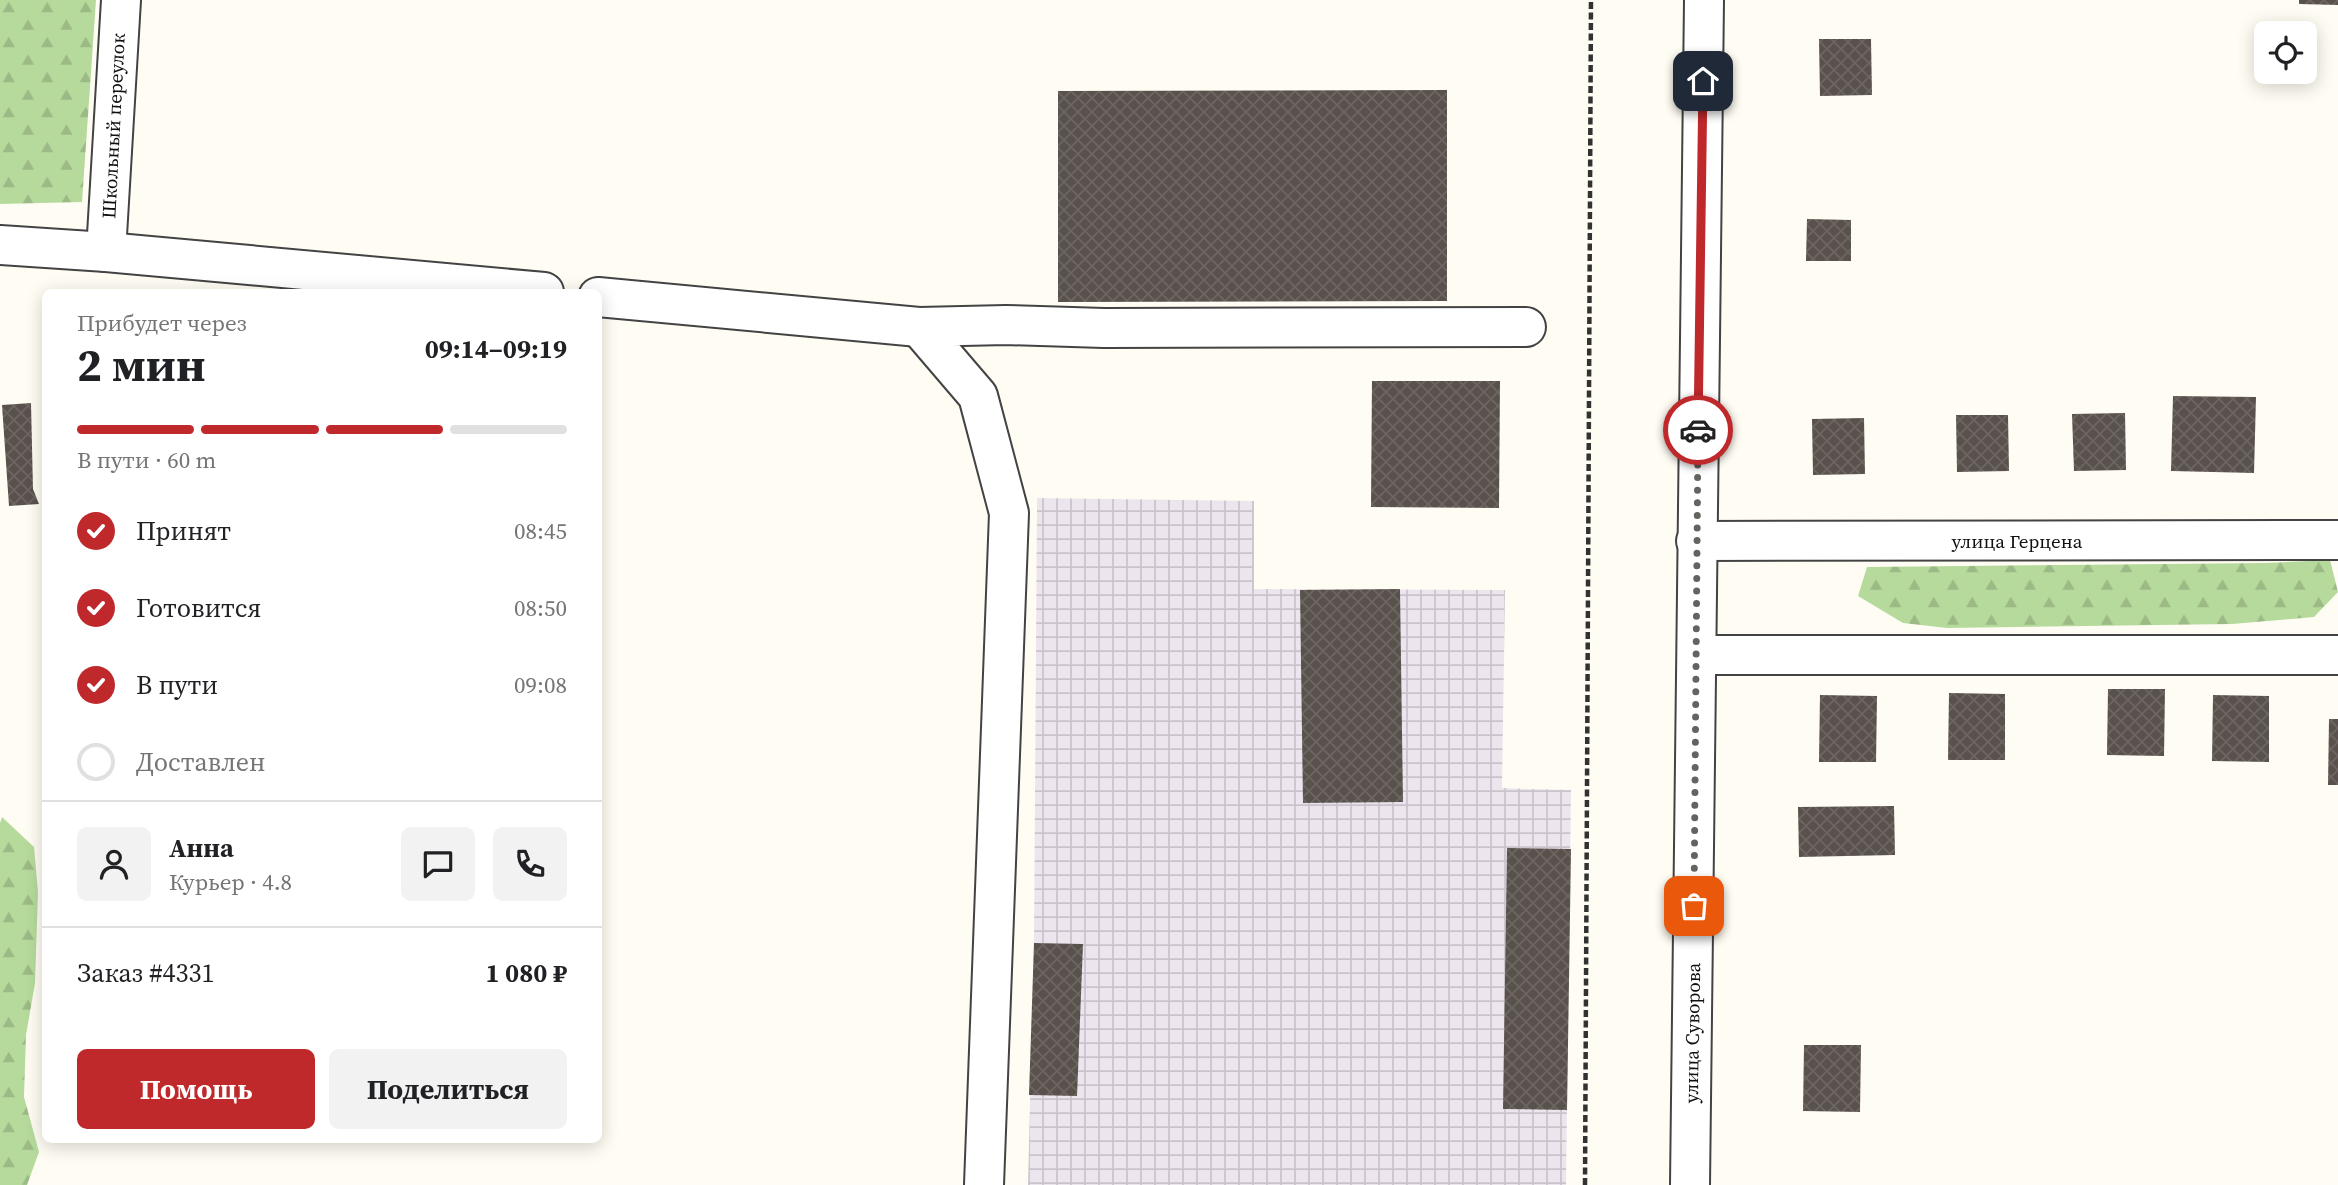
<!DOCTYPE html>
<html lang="ru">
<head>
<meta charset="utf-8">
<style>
  body { margin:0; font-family:"Source Serif 4",serif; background:#f2f2f2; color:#202124; height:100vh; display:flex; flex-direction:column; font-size:26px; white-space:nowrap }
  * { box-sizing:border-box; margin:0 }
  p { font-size:23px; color:#757577 }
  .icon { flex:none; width:38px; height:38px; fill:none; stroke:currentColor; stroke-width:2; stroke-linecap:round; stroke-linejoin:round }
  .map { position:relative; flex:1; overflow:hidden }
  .details { position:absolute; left:42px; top:289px; width:560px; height:854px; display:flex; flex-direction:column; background:#fff; border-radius:10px; box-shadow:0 4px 18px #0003 }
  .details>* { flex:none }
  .buttons { position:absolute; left:2254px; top:21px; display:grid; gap:14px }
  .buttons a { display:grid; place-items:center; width:63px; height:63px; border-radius:10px; background:#fff; box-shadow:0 4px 18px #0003; font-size:35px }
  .pin { position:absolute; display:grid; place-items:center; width:60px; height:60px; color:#fff; margin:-30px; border-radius:14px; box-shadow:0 4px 10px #0006 }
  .courier { position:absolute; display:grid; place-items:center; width:70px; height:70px; margin:-35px; border:5px solid #bf292c; border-radius:50%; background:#fff; color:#222; box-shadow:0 2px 9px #0007 }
  .head em { font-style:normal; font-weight:700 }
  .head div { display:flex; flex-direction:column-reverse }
  .head { display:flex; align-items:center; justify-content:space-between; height:119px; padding:0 35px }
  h1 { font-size:46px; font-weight:700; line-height:52px }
  .bar { display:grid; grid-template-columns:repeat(4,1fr); gap:10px 7px; align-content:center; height:84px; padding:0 35px }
  .bar i { height:9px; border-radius:5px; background:#e0e0e0 }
  .bar .on { background:#bf292c }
  .bar p { grid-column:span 4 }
  .line { display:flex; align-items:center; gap:18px; padding:0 35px; border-top:2px solid #e0e0e0 }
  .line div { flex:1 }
  .round { display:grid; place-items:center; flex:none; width:74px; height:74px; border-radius:10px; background:#f2f2f2 }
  ol { padding:0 35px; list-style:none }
  li { display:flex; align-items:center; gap:21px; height:77px }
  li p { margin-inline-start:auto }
  li .icon { padding:7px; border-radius:50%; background:#bf292c; color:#fff; stroke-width:4 }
  li:last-child { color:#757577 }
  li i { width:38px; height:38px; border:4px solid #e0e0e0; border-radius:50% }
  .action { display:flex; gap:14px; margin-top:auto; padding:14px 35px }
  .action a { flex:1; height:80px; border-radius:10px; background:#bf292c; color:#fff; font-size:28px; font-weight:700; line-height:80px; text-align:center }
  .action a+a { background:#f2f2f2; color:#202124 }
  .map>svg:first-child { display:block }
  .industrial { fill:url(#industrial-grid) }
  .forest { fill:url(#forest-firs) }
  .building { fill:url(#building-cross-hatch) }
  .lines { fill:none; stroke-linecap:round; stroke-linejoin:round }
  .minor-casing { stroke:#434343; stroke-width:42 }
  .path { stroke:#323232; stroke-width:4.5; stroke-dasharray:7 3.5; stroke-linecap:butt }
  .minor { stroke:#fff; stroke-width:38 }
  .done { stroke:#64635f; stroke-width:7; stroke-dasharray:0 12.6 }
  .route { stroke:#bf292c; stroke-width:9 }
  .labels { text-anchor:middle; stroke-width:7; stroke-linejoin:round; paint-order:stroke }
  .street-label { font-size:19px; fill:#101010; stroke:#fff }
</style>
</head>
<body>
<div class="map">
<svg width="2338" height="1185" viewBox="0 0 2338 1185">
  <defs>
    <pattern id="industrial-grid" width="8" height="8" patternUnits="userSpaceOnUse" patternTransform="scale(1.75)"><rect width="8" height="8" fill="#ede5ee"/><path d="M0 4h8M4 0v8" fill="none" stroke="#cac3cb"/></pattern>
    <pattern id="forest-firs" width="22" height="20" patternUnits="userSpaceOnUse" patternTransform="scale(1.75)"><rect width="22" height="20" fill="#b6da9c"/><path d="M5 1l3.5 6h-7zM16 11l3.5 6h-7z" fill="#9bba85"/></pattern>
    <pattern id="building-cross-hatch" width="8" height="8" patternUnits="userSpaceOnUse" patternTransform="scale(1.75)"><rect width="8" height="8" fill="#59514c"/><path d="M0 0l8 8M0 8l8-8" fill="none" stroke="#6c6561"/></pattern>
  </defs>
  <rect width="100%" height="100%" fill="#fffdf3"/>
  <polygon class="industrial" points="1037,498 1254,501 1254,589 1505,590 1502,788 1571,790 1566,1185 1028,1185 1034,943"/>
  <g class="forest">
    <polygon points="0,0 96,0 82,202 0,204"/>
    <polygon points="2330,560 2338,592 2314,617 2232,624 1947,628 1903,623 1858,596 1867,567 2266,563"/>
    <polygon points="2,817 34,847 38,892 35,983 26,1035 24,1097 39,1152 27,1185 0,1185 0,823"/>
  </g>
  <g class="building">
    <polygon points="2299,0 2338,0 2338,5 2299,4"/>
    <polygon points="1819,39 1871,39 1872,95 1820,96"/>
    <polygon points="1447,90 1447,301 1058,302 1058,91"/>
    <polygon points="1807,219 1851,220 1851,261 1806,261"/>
    <polygon points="1372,381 1500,381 1499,508 1371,507"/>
    <polygon points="2173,396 2256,397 2254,473 2171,471"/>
    <polygon points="31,403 33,489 39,504 9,506 2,405"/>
    <polygon points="2125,413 2126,470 2074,471 2072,414"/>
    <polygon points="1956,415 2008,415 2009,471 1957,472"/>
    <polygon points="1864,418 1865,474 1813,475 1812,419"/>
    <polygon points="1400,589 1403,802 1303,803 1300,590"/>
    <polygon points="2108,689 2165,689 2164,756 2107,755"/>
    <polygon points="1949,693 2005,694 2005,760 1948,760"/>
    <polygon points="1820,695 1877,696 1876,762 1819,762"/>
    <polygon points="2213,695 2269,696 2269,762 2212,761"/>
    <polygon points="2329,719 2338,719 2338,785 2328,785"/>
    <polygon points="1894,806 1895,855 1799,857 1798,807"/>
    <polygon points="1507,848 1571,849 1567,1110 1503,1109"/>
    <polygon points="1034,943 1083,944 1077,1096 1029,1095"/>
    <polygon points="1804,1045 1861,1045 1860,1112 1803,1111"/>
  </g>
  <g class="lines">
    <g class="minor-casing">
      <g id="minor">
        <polyline points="0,245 106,252 544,292"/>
        <polyline points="106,252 121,0"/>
        <polyline points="598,297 919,327"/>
        <polyline points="1696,541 2338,540"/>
        <polyline points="1697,655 2338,655"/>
        <polyline points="984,1185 1009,513 978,396 919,327 1006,325 1104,328 1526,327"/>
        <polyline points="1690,1185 1704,0"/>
      </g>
    </g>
    <polyline class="path" points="1585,1185 1591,0"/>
    <use href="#minor" class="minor"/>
  </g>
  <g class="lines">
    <polyline class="done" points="1694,906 1698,430"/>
    <polyline class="route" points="1698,430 1703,81"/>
  </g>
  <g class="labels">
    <g class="street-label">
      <text transform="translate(113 126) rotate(-87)" y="7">Школьный переулок</text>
      <text x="2017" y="548">улица Герцена</text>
      <text transform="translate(1692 1033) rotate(-89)" y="7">улица Суворова</text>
    </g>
  </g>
</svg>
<div class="buttons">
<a><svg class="icon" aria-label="locate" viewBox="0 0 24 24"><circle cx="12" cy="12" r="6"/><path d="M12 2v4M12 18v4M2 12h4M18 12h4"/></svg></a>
</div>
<div class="pin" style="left:1694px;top:906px;background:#ea580c"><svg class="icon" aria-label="bag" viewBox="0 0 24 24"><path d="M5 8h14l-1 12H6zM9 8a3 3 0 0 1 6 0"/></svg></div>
<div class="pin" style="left:1703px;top:81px;background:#1f2937"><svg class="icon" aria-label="home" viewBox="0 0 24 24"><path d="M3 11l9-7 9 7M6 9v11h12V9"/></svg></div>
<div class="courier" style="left:1698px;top:430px"><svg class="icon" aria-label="car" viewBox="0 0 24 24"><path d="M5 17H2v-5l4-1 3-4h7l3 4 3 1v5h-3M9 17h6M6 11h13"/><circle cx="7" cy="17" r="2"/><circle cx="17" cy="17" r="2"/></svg></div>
<section class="details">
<div class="head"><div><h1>2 мин</h1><p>Прибудет через</p></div><em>09:14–09:19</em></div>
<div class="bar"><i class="on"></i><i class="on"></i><i class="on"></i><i></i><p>В пути · 60 m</p></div>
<ol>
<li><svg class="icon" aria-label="check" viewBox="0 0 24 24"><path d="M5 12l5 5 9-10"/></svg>Принят<p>08:45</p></li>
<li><svg class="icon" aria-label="check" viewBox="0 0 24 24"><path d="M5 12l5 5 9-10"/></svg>Готовится<p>08:50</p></li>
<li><svg class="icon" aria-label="check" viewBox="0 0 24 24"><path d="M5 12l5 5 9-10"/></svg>В пути<p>09:08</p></li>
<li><i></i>Доставлен</li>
</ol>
<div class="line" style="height:126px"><a class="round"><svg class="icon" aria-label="person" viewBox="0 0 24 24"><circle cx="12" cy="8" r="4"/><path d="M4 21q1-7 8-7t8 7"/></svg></a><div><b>Анна</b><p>Курьер · 4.8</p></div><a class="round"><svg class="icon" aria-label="chat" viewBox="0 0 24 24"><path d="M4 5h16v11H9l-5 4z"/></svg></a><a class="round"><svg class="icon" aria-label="phone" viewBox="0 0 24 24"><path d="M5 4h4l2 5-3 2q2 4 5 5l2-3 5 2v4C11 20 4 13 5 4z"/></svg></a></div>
<div class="line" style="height:91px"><div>Заказ #4331</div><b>1 080 ₽</b></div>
<div class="action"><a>Помощь</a><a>Поделиться</a></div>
</section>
</div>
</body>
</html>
